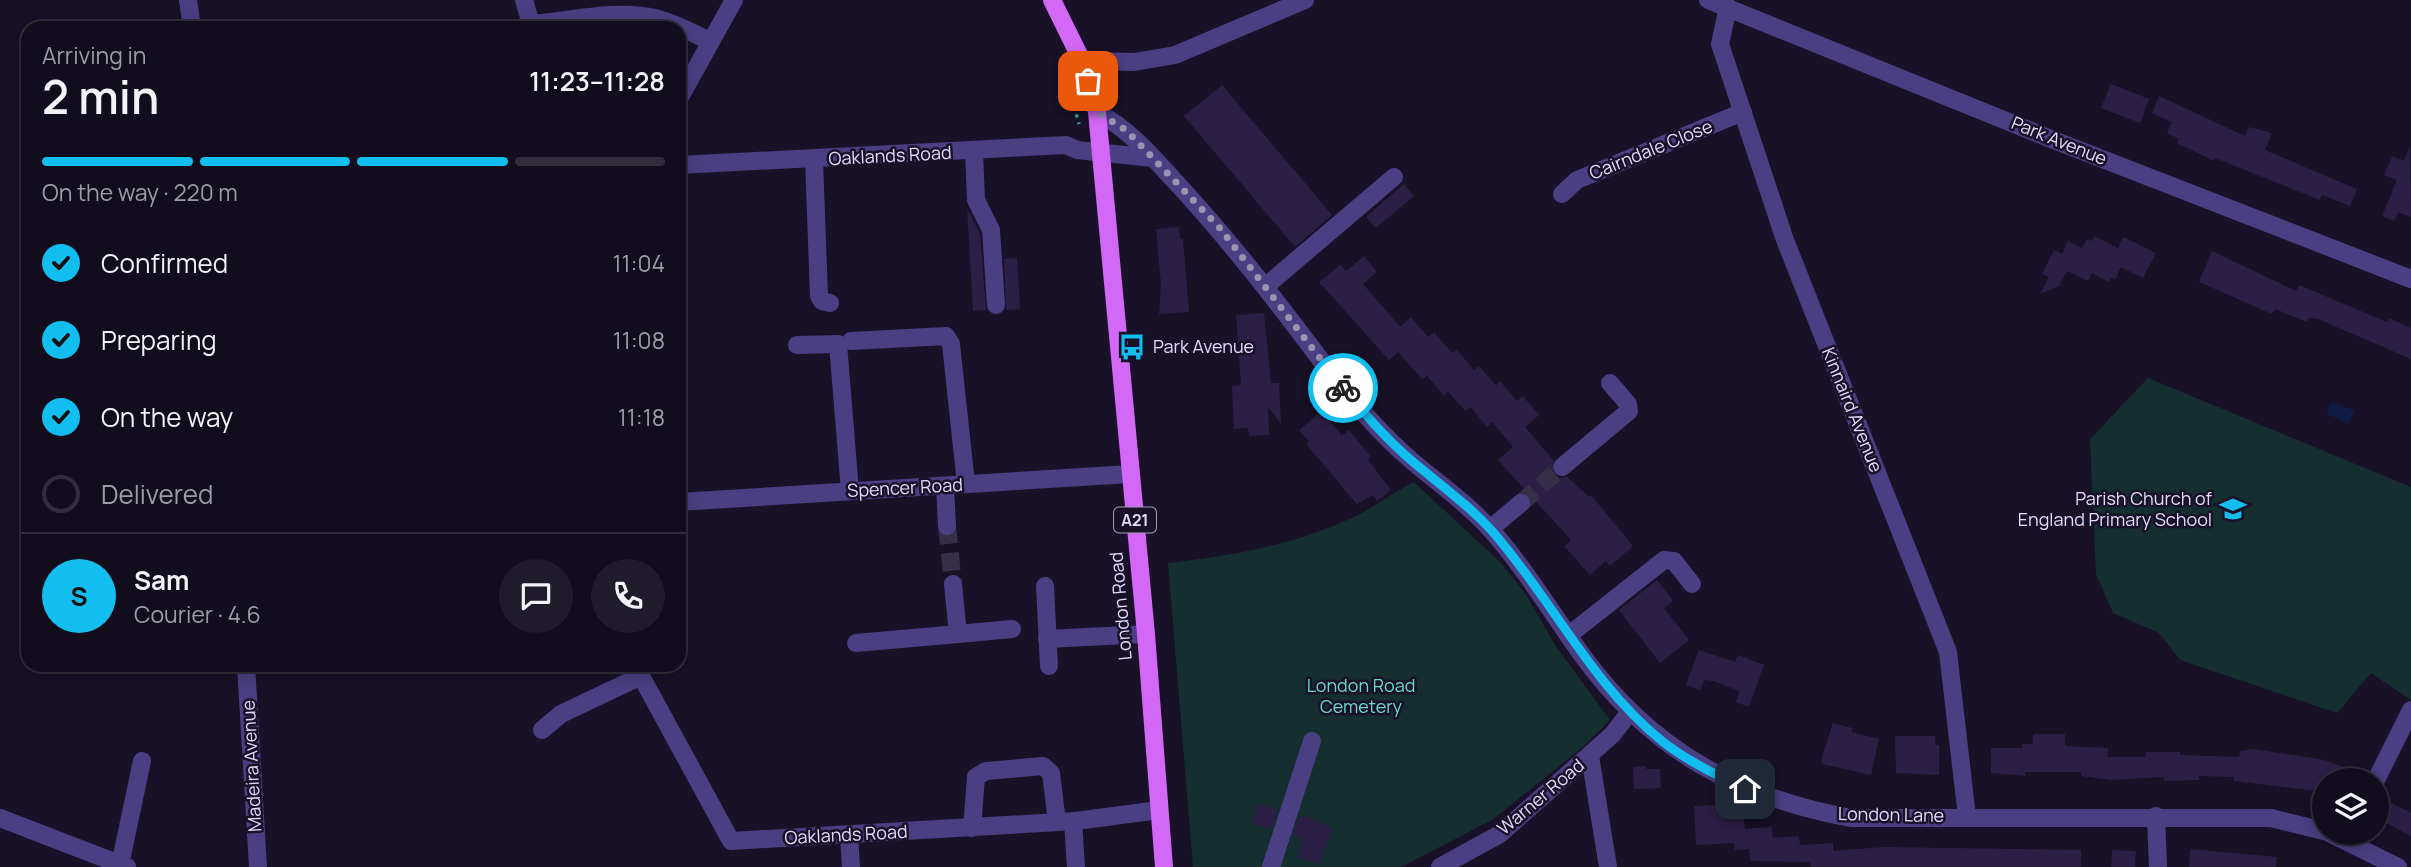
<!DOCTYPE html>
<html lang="en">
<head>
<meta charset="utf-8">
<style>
  body { margin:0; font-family:Manrope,sans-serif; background:#1f1b2a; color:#f1f3f6; height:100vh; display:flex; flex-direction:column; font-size:26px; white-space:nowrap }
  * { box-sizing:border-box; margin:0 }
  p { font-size:23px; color:#9c9ca4 }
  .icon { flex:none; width:38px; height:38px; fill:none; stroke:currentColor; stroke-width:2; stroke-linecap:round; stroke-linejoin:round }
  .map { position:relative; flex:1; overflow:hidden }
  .details { position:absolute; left:21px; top:21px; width:665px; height:651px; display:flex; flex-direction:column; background:#120d1d; border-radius:21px; box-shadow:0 4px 18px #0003,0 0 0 2px #312d3b }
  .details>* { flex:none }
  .tools { position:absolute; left:2312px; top:768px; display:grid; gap:14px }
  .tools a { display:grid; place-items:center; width:77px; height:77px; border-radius:50%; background:#120d1d; box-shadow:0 4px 18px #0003,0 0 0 2px #312d3b; font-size:35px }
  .pin { position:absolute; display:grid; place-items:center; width:60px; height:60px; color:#fff; margin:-30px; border-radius:14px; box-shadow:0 4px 10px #0006 }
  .courier { position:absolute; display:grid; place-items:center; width:70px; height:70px; margin:-35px; border:5px solid #12bef0; border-radius:50%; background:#fff; color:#222; box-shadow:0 2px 9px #0007 }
  .summary em { font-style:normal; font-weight:600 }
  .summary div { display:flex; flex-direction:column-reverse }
  .summary { display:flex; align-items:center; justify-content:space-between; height:119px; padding:0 21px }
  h1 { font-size:46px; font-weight:600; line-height:52px }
  .bar { display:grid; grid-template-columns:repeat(4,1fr); gap:10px 7px; align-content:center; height:84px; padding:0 21px }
  .bar i { height:9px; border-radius:5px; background:#312d3b }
  .bar .active { background:#12bef0 }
  .bar p { grid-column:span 4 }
  .line { display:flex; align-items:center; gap:18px; padding:0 21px; border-top:2px solid #312d3b }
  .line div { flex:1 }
  .round { display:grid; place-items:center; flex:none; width:74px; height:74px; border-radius:37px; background:#1f1b2a }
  ol { padding:0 21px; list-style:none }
  li { display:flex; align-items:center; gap:21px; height:77px }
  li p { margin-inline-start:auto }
  li .icon { padding:7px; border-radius:50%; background:#12bef0; color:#111; stroke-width:4 }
  li:last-child { color:#9c9ca4 }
  li i { width:38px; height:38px; border:4px solid #312d3b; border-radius:50% }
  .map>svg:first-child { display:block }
  .green { fill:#152e30 }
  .water { fill:#0e1b43 }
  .building { fill:#2c1f46 }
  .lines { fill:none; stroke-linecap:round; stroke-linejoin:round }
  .minor-tunnel { stroke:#362f47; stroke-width:18; stroke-dasharray:18 9; stroke-linecap:butt }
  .path { stroke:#38aab2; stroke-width:3.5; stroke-dasharray:3.5 5; stroke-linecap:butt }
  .minor { stroke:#4a3f82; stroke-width:18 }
  .major { stroke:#d268f5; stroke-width:18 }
  .done { stroke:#9b93b2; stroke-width:7; stroke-dasharray:0 12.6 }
  .route { stroke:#12bef0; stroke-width:9 }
  .labels { text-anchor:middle; stroke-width:5; stroke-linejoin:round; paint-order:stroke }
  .shield { fill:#181127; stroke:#a59dbd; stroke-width:2 }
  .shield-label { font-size:16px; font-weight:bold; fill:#e2d9fd }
  .street-label { font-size:18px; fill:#e2d9fd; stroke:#181127 }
  .poi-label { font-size:18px; fill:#e2d9fd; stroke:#181127; text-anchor:start }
  .park-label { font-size:18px; fill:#69d9cb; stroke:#181127 }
</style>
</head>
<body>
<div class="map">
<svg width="2411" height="867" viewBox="0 0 2411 867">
  <rect width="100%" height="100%" fill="#181127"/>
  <g class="green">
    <polygon points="2148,378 2411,487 2411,700 2371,673 2337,713 2180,660 2159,633 2113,613 2096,574 2090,439"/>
    <path d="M1414,482L1500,562L1527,596L1555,645L1610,720L1583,747L1492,820L1401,867H1193L1168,563C1234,556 1303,543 1362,513C1380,503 1396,491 1414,482Z"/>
  </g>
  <polygon class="water" points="2331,401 2355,411 2349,424 2326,414"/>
  <g class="building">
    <polygon points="2111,84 2149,99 2140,123 2101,108"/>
    <polygon points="1222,85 1332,215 1295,247 1184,116"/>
    <polygon points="2159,96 2245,136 2249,127 2272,133 2265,150 2357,189 2350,206 2322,195 2320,200 2215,158 2214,161 2177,143 2179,139 2167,133 2172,122 2152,113"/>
    <polygon points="2410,146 2411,217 2398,212 2394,221 2382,216 2397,180 2384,175 2392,156 2404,161"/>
    <polygon points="1404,184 1414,196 1376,228 1366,217"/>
    <polygon points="967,209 980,233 986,310 973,311"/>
    <polygon points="1179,227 1180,239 1183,239 1189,312 1159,314 1161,284 1156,229"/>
    <polygon points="2094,236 2118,248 2123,237 2156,253 2143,278 2121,267 2115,279 2111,277 2109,282 2092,273 2088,281 2067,271 2059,286 2040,294 2049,277 2042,274 2054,250 2062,254 2068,241 2082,248 2087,239 2092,241"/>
    <polygon points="2212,251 2296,291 2299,285 2387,322 2389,318 2411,328 2411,359 2318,319 2309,318 2307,322 2275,309 2272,314 2199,282"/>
    <polygon points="1364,256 1377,272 1363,284 1400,327 1411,317 1428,337 1434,332 1452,353 1457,350 1474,370 1479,366 1496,385 1500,381 1517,401 1523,396 1539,415 1525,427 1553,460 1553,474 1559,478 1567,477 1589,497 1591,495 1633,546 1610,566 1606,561 1590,575 1564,546 1571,540 1498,460 1513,447 1492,422 1487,427 1471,407 1466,411 1448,392 1444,396 1427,376 1422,379 1398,352 1389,360 1319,282 1340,265 1346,271"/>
    <polygon points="1017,258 1020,309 1006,310 1004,259"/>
    <polygon points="1264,313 1271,383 1279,383 1281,424 1268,407 1269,435 1249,436 1248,428 1234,429 1232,386 1241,385 1236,315"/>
    <polygon points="1322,411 1342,436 1349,430 1371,457 1368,460 1391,490 1377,501 1373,495 1357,504 1306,444 1309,441 1299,430"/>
    <polygon points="1657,580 1673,601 1664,608 1689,640 1660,663 1619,610"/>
    <polygon points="1699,650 1735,662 1738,655 1764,665 1749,707 1736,702 1740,691 1713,681 1704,680 1700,690 1686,685"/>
    <polygon points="1833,723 1852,728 1851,732 1879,739 1871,775 1823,764 1821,760"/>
    <polygon points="2033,734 2065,734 2065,746 2108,748 2107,757 2146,757 2146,752 2180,752 2180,755 2239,757 2240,751 2253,749 2320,759 2353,770 2350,780 2324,780 2324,790 2319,788 2318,791 2234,781 2234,777 2199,776 2199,780 2164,781 2164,777 2111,780 2081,776 2081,772 2025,772 2025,776 1991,773 1991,748 2022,748 2022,744 2033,744"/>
    <polygon points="1895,736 1935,736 1935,745 1939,745 1939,775 1896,773"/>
    <polygon points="1646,766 1646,769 1660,769 1661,788 1634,789 1633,767"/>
    <polygon points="2389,802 2411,813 2411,836 2380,820"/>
    <polygon points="1258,804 1278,810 1271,829 1252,823"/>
    <polygon points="1716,805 1717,813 1730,812 1730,818 1744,817 1745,829 1772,827 1773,838 1799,836 1800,845 1833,843 1833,851 1883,847 2081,850 2081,867 1811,867 1810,862 1750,861 1749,849 1735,850 1734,843 1696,845 1694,806"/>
    <polygon points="1305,816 1332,828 1320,864 1297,857 1302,839 1293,836 1299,817"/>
    <polygon points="2190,849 2277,857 2276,867 2189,867"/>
    <polygon points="2112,850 2136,851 2135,867 2111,867"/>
  </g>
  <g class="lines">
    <g class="minor-tunnel">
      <polyline points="1521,503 1562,467"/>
      <polyline points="947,526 953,584"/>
    </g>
    <g class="path">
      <polyline points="1109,79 1113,98"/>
      <polyline points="1074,106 1079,124"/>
    </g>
    <g class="minor">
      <polyline points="188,0 192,28"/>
      <polyline points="524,0 531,24"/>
      <polyline points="1708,0 2051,139 2411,279"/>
      <polyline points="1728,7 1720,44 1785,240 1948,652 1967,817"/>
      <path d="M520,28L531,24C570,21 616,9 655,18C674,23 692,32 709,41"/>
      <polyline points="1082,61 1134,62 1175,55 1305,0"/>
      <polyline points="679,99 734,0"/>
      <path d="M1097,112C1128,129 1149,153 1172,178C1227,237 1275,299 1323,363C1350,398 1378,432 1412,461C1439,484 1468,504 1492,531C1526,570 1552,613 1582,655C1651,750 1737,797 1851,818H2271L2324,831"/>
      <polyline points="974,152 976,200 991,230 996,305"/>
      <polyline points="814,160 819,296 822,301 830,303"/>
      <polyline points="679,165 1066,145 1077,150 1153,158"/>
      <polyline points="1562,194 1577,180 1743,112"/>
      <polyline points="1266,286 1394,177"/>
      <polyline points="851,341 946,336 951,344 966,484"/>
      <polyline points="797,345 838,344 850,491"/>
      <polyline points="1562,467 1629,411 1628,404 1610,383"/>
      <polyline points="945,486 947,526"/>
      <polyline points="679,502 1130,474"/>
      <polyline points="1490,529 1521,503"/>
      <polyline points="953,584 958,634 1012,629"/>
      <polyline points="1045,586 1049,666"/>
      <polyline points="1569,635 1664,560 1674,561 1692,584"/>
      <polyline points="1047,639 1146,634"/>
      <polyline points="856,643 958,634"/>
      <polyline points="246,665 258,867"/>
      <polyline points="639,665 641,676 731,841 1076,821 1159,810"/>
      <polyline points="542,730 561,714 641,676"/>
      <polyline points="1590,756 1608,867"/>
      <polyline points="2376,780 2411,710"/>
      <polyline points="2156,816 2158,867"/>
      <polyline points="0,818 127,867"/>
      <polyline points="1073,821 1076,867"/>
      <polyline points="972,828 976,777 986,771 1043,766 1051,773 1057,822"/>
      <polyline points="2329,833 2398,867"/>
      <polyline points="849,836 851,867"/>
      <polyline points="120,865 142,761"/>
      <polyline points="1271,867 1312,741"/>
      <polyline points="1440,867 1500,834 1612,735 1630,712"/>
    </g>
    <polyline class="major" points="1052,0 1082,61 1097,112 1146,634 1164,867"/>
  </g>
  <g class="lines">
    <polyline class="done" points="1088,81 1097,112 1126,130 1219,227 1343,388"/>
    <path class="route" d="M1343,388C1365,414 1386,439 1412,461C1439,484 1469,505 1492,531C1552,599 1591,684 1662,741C1687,761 1717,775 1745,789"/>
  </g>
  <defs>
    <g id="bus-bare" transform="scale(2.1)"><path d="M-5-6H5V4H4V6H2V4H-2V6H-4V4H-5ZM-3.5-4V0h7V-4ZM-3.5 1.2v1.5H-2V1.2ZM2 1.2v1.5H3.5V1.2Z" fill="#12bef0" stroke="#181127" stroke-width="2.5" paint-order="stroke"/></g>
    <g id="school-bare" transform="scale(2.1)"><path d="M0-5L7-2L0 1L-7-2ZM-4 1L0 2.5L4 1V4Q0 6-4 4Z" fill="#12bef0" stroke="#181127" stroke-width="2.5" paint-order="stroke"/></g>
  </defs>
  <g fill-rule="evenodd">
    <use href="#bus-bare" x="1132" y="347"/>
    <use href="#school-bare" x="2233" y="509"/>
  </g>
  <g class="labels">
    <rect class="shield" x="1114" y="507.5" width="42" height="25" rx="5"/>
    <g class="shield-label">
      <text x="1135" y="526">A21</text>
    </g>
    <g class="street-label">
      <text transform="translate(2059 141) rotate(22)" y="6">Park Avenue</text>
      <text transform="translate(1651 150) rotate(-22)" y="6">Cairndale Close</text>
      <text transform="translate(890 156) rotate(-3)" y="6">Oaklands Road</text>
      <text transform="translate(1852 410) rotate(68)" y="6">Kinnaird Avenue</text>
      <text transform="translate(905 488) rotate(-3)" y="6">Spencer Road</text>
      <text transform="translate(1121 606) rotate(-95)" y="6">London Road</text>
      <text transform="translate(252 766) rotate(-93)" y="6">Madeira Avenue</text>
      <text transform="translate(1541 797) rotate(-40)" y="6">Warner Road</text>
      <text transform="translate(1891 815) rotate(1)" y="6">London Lane</text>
      <text transform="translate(846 835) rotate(-3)" y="6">Oaklands Road</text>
    </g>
    <g class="poi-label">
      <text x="1153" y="353">Park Avenue</text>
      <text x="2212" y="505" text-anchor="end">Parish Church of<tspan x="2212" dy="21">England Primary School</tspan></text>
    </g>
    <g class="park-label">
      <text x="1361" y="692">London Road<tspan x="1361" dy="21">Cemetery</tspan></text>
    </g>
  </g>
</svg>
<div class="tools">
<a><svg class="icon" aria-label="layers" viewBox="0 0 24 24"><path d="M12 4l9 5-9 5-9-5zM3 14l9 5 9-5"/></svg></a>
</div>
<div class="pin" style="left:1088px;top:81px;background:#ea580c"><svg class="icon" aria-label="bag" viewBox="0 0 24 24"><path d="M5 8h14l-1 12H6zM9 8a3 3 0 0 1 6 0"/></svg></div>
<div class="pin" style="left:1745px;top:789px;background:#1f2937"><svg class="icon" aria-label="home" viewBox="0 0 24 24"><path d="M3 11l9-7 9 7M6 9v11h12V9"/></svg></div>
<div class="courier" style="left:1343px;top:388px"><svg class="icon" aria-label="bike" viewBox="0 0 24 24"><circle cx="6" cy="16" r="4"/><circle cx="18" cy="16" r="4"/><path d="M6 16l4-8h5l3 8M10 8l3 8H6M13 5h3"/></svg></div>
<section class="details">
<div class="summary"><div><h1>2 min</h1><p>Arriving in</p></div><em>11:23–11:28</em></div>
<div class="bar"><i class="active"></i><i class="active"></i><i class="active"></i><i></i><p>On the way · 220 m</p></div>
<ol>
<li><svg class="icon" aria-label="check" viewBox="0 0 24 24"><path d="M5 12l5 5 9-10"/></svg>Confirmed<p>11:04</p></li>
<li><svg class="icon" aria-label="check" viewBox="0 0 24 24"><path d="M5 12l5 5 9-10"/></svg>Preparing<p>11:08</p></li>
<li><svg class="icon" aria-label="check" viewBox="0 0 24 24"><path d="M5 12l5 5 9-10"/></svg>On the way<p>11:18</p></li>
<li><i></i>Delivered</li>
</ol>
<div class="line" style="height:126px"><b class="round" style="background:#12bef0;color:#111">S</b><div><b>Sam</b><p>Courier · 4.6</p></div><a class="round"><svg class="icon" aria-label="chat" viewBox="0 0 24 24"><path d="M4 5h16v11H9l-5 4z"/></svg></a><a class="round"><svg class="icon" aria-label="phone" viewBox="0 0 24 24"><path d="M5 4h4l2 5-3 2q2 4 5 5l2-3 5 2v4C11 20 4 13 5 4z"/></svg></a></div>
</section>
</div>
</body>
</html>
